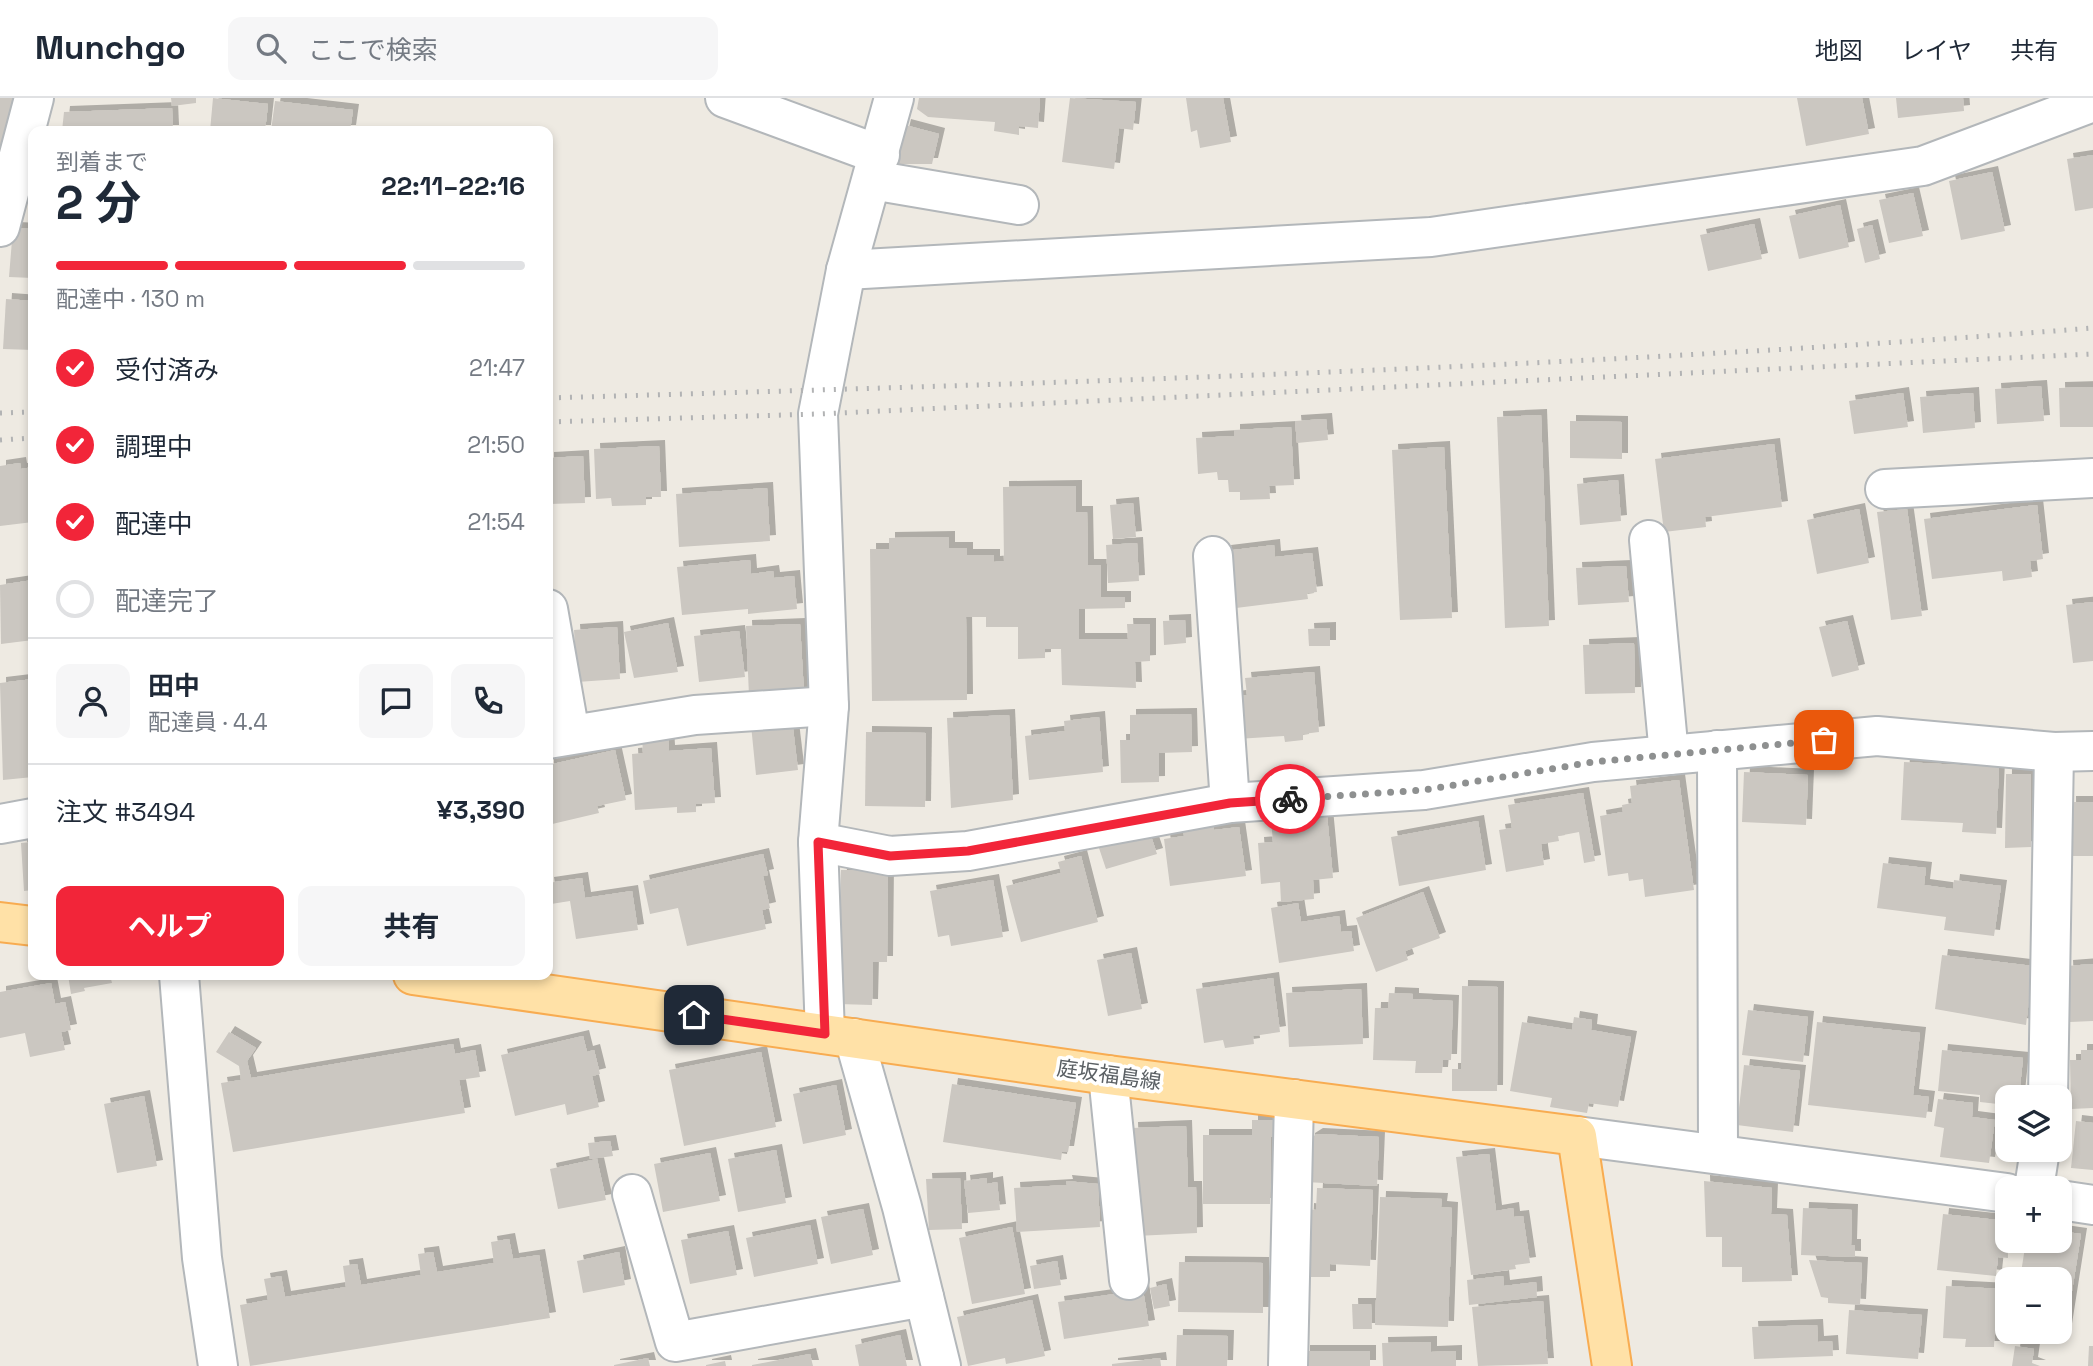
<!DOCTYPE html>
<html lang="ja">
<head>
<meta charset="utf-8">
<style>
  body { margin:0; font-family:"Space Grotesk","Noto Sans JP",sans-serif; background:#f6f6f7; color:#1f2937; height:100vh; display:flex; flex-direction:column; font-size:26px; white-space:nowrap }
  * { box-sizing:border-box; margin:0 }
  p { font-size:23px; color:#747a83 }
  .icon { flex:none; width:38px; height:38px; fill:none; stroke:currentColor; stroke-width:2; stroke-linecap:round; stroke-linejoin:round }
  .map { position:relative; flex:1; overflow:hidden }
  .sheet { position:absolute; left:28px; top:28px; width:525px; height:854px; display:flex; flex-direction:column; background:#fff; border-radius:14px; box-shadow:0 4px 10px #0003 }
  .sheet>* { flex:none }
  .buttons { position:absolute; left:1995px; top:987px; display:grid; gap:14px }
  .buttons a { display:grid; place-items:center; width:77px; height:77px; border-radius:14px; background:#fff; box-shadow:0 4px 10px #0003; font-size:35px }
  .pin { position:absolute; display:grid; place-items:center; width:60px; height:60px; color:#fff; margin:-30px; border-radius:14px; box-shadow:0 4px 10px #0006 }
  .courier { position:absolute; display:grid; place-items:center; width:70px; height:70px; margin:-35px; border:5px solid #f22539; border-radius:50%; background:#fff; color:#222; box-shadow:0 2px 9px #0007 }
  .summary em { font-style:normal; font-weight:700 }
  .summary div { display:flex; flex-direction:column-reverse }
  .summary { display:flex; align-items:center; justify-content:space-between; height:119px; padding:0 28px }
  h1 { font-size:46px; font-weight:700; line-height:52px }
  .bar { display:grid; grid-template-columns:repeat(4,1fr); gap:10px 7px; align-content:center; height:84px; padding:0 28px }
  .bar i { height:9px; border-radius:5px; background:#e0e1e3 }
  .bar .current { background:#f22539 }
  .bar p { grid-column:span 4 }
  .line { display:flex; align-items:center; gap:18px; padding:0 28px; border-top:2px solid #e0e1e3 }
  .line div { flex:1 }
  .round { display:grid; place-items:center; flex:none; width:74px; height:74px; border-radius:14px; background:#f6f6f7 }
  ol { padding:0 28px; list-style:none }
  li { display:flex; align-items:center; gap:21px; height:77px }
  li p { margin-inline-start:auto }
  li .icon { padding:7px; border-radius:50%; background:#f22539; color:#fff; stroke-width:4 }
  li:last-child { color:#747a83 }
  li i { width:38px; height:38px; border:4px solid #e0e1e3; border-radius:50% }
  .action { display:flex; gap:14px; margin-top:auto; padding:14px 28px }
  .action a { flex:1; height:80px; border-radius:14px; background:#f22539; color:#fff; font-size:28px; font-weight:700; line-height:80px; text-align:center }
  .action a+a { background:#f6f6f7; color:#1f2937 }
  header { display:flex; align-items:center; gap:42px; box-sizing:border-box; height:98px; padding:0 35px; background:#fff; border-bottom:2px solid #e0e1e3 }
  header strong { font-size:33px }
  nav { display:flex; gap:38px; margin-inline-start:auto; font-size:24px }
  .search { width:490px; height:63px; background:#f6f6f7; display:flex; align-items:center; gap:18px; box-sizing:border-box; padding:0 24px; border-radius:14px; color:#747a83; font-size:26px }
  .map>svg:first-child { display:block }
  .building { fill:#cbc7c1; filter:url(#shadow) }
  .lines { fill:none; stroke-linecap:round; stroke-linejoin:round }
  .minor-casing { stroke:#b3b7ba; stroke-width:42 }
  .major-casing { stroke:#f8ac51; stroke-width:42 }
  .minor { stroke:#fff; stroke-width:38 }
  .major { stroke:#ffe1a7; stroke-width:38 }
  .rail { stroke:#b2b3b4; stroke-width:5; stroke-dasharray:2 9; stroke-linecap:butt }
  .done { stroke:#8e9090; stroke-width:7; stroke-dasharray:0 12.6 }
  .route { stroke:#f22539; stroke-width:9 }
  .labels { text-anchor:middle; stroke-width:7; stroke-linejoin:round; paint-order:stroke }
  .street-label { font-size:21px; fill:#5b6064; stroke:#fff }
</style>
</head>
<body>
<header>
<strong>Munchgo</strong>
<div class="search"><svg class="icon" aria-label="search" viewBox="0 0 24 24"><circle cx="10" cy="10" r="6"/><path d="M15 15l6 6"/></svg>ここで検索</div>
<nav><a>地図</a><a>レイヤ</a><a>共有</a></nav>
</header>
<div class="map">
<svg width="2093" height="1268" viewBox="0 0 2093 1268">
  <defs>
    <filter id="shadow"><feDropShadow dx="6" dy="-6" stdDeviation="0" flood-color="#0004"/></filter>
  </defs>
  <rect width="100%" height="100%" fill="#eeeae2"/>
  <g class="building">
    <polygon points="0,0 20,0 0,64"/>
    <polygon points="171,0 196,0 196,5 172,8"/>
    <polygon points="213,0 268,6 265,33 210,33"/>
    <polygon points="919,0 1040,0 1038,30 1019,28 1019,37 994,33 995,24 928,19 917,11"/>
    <polygon points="1070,0 1136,4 1133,32 1119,30 1114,71 1062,64"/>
    <polygon points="1186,0 1223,0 1231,44 1200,50 1197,32 1191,34"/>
    <polygon points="1797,0 1862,0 1869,36 1806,48"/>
    <polygon points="1896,0 1963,0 1964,13 1898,20"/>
    <polygon points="275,3 353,12 350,33 271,33"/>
    <polygon points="172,10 173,33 62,33 64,14"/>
    <polygon points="905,27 939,36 932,66 896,66"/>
    <polygon points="2093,57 2093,110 2075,113 2067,61"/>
    <polygon points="1992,74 2005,133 1961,142 1949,83"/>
    <polygon points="1913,95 1923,138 1889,145 1879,102"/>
    <polygon points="1840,107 1849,149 1799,161 1789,118"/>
    <polygon points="1754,126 1762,161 1708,173 1700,137"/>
    <polygon points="1872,127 1880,161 1865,165 1857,131"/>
    <polygon points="13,130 33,131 33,180 9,179"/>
    <polygon points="6,201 33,203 33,252 3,251"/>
    <polygon points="2041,288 2044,323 1997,326 1995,291"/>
    <polygon points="2093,289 2093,329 2060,329 2059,290"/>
    <polygon points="1903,295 1908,329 1854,336 1849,303"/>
    <polygon points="1973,295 1975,330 1923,335 1920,299"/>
    <polygon points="1541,317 1549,528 1505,530 1497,319"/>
    <polygon points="1326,321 1328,342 1297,345 1295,323"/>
    <polygon points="1570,323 1622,324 1622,361 1570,360"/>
    <polygon points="1291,329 1294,387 1269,388 1270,401 1240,402 1240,394 1229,394 1228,382 1218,382 1217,374 1198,376 1196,340 1234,338 1234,332"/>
    <polygon points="1774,346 1782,409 1705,419 1706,429 1664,434 1655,361"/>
    <polygon points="659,348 661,399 646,399 646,407 612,408 611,400 596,401 594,351"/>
    <polygon points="1444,349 1452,520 1400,522 1392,352"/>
    <polygon points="583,358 585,405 548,406 548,360"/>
    <polygon points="20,365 21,371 33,369 33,424 0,428 0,368"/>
    <polygon points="1618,382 1621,423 1580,427 1577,386"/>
    <polygon points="1076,388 1076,414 1087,414 1088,467 1101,467 1101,499 1125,499 1125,510 1079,511 1079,541 1128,541 1127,526 1150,526 1150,563 1135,564 1136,590 1062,587 1061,551 1045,551 1045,560 1018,561 1018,529 986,529 986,519 966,519 967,602 872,603 870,451 889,451 889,440 949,439 949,450 967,450 967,457 994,457 994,464 1004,463 1003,389"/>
    <polygon points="767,390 770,443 679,449 676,396"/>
    <polygon points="1133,405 1136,439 1113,441 1110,407"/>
    <polygon points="2037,407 2043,461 2030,463 2032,479 2003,483 2002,473 1932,481 1924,421"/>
    <polygon points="1859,411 1869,465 1817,476 1807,422"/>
    <polygon points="1907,411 1922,518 1891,522 1877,414"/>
    <polygon points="1137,445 1139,483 1108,485 1106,447"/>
    <polygon points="1274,447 1275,459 1312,455 1317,494 1307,495 1308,501 1236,510 1233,479 1225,453"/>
    <polygon points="750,462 751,476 773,473 774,480 794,478 797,511 748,516 748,511 682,517 677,469"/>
    <polygon points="1626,468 1629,504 1578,507 1576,470"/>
    <polygon points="33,482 33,542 1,546 0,487"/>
    <polygon points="2093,504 2093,563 2073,565 2066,507"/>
    <polygon points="1185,522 1186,545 1164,547 1163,523"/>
    <polygon points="1847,523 1859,572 1832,579 1819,529"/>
    <polygon points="668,525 678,574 634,580 624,534"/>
    <polygon points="800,526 804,595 749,598 746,528"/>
    <polygon points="617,529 620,581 577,584 574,532"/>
    <polygon points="1330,530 1330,548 1309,548 1308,531"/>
    <polygon points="739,533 745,579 699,584 694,538"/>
    <polygon points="1634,545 1635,595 1585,596 1583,547"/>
    <polygon points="1314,574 1319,634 1303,636 1303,642 1285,644 1284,638 1237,641 1233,599 1247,597 1245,580"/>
    <polygon points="33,581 33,679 3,682 0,585"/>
    <polygon points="1191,616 1192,654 1159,655 1159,684 1121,685 1120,642 1130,642 1130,617"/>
    <polygon points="1009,617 1013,702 951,710 947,620"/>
    <polygon points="1099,619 1103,674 1029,682 1025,638 1065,633 1064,623"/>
    <polygon points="792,622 798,672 756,677 751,627"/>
    <polygon points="866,634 926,635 925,709 865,708"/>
    <polygon points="668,637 669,653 711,650 715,705 696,706 696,714 677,715 677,709 635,712 632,656 643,655 642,639"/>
    <polygon points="615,652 626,702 597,708 599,715 548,727 548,667"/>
    <polygon points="1904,664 1999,669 1996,736 1962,734 1963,725 1901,722"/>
    <polygon points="1744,674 1808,677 1806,727 1742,724"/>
    <polygon points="2006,676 2031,676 2031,749 2005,750"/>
    <polygon points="1679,682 1694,792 1645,799 1643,781 1629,783 1628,775 1608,778 1600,718 1623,714 1622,707 1632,705 1630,688"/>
    <polygon points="1583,695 1595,763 1584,765 1579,734 1558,738 1559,743 1541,746 1544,767 1506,774 1499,732 1512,730 1508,707"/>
    <polygon points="2070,704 2093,704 2093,758 2071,758"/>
    <polygon points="1327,717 1333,780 1313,782 1314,801 1281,804 1280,784 1261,786 1258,745 1273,744 1271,722"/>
    <polygon points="1213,723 1214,732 1239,729 1246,778 1170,788 1164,741 1184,738 1183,727"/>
    <polygon points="1478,723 1486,772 1399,788 1391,739"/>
    <polygon points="1150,735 1157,756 1106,771 1099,750"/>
    <polygon points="33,744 33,792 24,793 21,745"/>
    <polygon points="763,756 768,777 763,778 770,810 762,812 766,831 687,848 678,810 650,816 643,783"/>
    <polygon points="1081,758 1098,824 1021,844 1006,788 1061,775 1058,764"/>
    <polygon points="1883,765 1926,770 1924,787 1953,791 1954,782 2001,788 1994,838 1944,832 1946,819 1877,810"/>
    <polygon points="841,772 888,772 887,864 873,864 872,907 838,906"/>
    <polygon points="582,780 585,800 632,793 638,832 576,841 570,803 551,806 548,785"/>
    <polygon points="993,782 1003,839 951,848 949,837 938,839 930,793"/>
    <polygon points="1423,794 1440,840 1405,853 1408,862 1376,874 1356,820"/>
    <polygon points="1298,805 1301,824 1339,818 1341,834 1351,833 1354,853 1279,865 1271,810"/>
    <polygon points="1131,855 1142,911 1108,918 1097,862"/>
    <polygon points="1942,857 2033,868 2026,927 1935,911"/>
    <polygon points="2093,866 2093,923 2070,924 2067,868"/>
    <polygon points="68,877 110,877 112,885 84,890 85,893 71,896"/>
    <polygon points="1273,880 1280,934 1253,938 1254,946 1225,950 1223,942 1204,945 1196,891"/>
    <polygon points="51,885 55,906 65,904 71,932 61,934 65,952 30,959 25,935 0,940 0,894"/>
    <polygon points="1462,888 1498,889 1497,993 1452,993 1452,971 1461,971"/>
    <polygon points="1361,891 1363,946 1289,949 1286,895"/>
    <polygon points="1389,895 1413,896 1413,901 1453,903 1451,962 1443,962 1442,975 1415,975 1416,963 1373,962 1375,910 1388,910"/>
    <polygon points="1748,912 1808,919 1803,964 1742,957"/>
    <polygon points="1574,919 1592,922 1591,932 1631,939 1618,1009 1589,1005 1587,1015 1550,1009 1552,1000 1510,993 1522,924 1572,932"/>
    <polygon points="1817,924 1920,935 1913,997 1929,999 1926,1020 1808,1007"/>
    <polygon points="229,934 256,950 247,963 251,980 453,946 455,956 475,952 480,979 459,982 465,1015 233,1054 221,985 241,982 239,968 216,954"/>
    <polygon points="583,938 587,954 594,952 600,976 592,978 599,1009 567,1017 565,1006 515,1018 501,957"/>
    <polygon points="1942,952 2023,960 2019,999 2007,999 2007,1007 1980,1004 1980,997 1938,993"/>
    <polygon points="2081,952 2093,952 2093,1010 2071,1011 2070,962 2081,962"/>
    <polygon points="761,954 776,1029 684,1048 669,972"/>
    <polygon points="1744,967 1800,973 1793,1034 1737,1027"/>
    <polygon points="952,986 1076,1005 1068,1054 1062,1054 1061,1062 943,1044"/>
    <polygon points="836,987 846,1037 803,1046 793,996"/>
    <polygon points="144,998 157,1068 117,1075 104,1006"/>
    <polygon points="1938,1001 1973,1005 1972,1019 1995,1022 1989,1065 1940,1059 1944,1030 1934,1028"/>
    <polygon points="1252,1022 1278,1022 1278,1039 1271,1039 1270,1106 1203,1106 1203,1037 1252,1037"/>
    <polygon points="2076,1023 2093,1025 2093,1072 2071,1070"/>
    <polygon points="1186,1028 1188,1089 1196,1089 1197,1135 1136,1138 1132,1030"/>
    <polygon points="1317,1036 1379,1039 1377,1088 1306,1084 1309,1041"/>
    <polygon points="610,1043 613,1058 590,1061 588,1045"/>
    <polygon points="776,1052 786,1105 738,1114 728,1061"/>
    <polygon points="710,1055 720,1103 663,1114 654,1066"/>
    <polygon points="1489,1056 1496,1113 1513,1110 1514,1119 1523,1118 1530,1165 1515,1167 1516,1171 1471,1177 1456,1059"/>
    <polygon points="597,1061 606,1102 558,1111 550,1071"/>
    <polygon points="960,1080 962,1131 929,1132 926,1081"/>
    <polygon points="987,1080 987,1086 997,1084 1000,1112 968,1115 964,1083"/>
    <polygon points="1066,1083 1098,1086 1100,1129 1017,1134 1014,1090 1067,1087"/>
    <polygon points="1704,1083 1772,1090 1771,1116 1787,1117 1792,1183 1742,1184 1742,1169 1722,1169 1722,1139 1706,1139"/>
    <polygon points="1317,1090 1373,1092 1370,1168 1330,1166 1330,1179 1305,1179 1308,1111 1316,1112"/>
    <polygon points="1380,1099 1442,1101 1441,1109 1452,1110 1448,1229 1375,1227"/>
    <polygon points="1803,1110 1852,1112 1851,1147 1855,1147 1855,1159 1801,1157"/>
    <polygon points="863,1111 873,1157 831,1166 821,1119"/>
    <polygon points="1943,1116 2007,1123 2008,1160 1998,1159 1996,1178 1937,1172"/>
    <polygon points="810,1127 818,1166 754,1179 746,1140"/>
    <polygon points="1012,1129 1025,1196 972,1206 959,1140"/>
    <polygon points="728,1133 737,1177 690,1186 681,1142"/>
    <polygon points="2060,1133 2081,1136 2065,1238 2045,1235 2060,1234 2060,1181 2020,1181 2026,1143 2060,1143"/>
    <polygon points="509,1141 513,1161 539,1157 550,1220 250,1268 240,1207 268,1202 264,1181 281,1178 285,1199 346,1189 343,1168 357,1166 361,1187 421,1177 418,1156 433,1154 437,1174 494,1165 491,1144"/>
    <polygon points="619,1154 625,1187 583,1195 577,1163"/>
    <polygon points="1809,1162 1862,1165 1860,1207 1828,1205 1828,1200 1821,1199"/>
    <polygon points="1057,1163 1061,1187 1034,1191 1030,1168"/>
    <polygon points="1179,1164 1263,1165 1263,1215 1178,1214"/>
    <polygon points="1503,1178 1504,1188 1536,1184 1537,1199 1469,1207 1467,1182"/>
    <polygon points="1166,1186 1170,1208 1154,1211 1150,1190"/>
    <polygon points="1946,1188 2003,1191 2001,1227 1995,1226 1994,1249 1965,1249 1966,1241 1943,1240"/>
    <polygon points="1143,1192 1149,1228 1064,1241 1058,1204"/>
    <polygon points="1032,1202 1045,1258 1006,1266 1005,1260 968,1268 957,1219"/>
    <polygon points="1543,1203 1548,1266 1478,1268 1472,1209"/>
    <polygon points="1352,1206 1371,1206 1372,1231 1353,1231"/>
    <polygon points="1849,1212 1922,1217 1918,1261 1846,1256"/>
    <polygon points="1817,1227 1818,1244 1832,1243 1833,1258 1754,1261 1752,1229"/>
    <polygon points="900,1237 907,1268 859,1268 855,1247"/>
    <polygon points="1177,1237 1228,1238 1227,1268 1176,1268"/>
    <polygon points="1431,1244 1431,1254 1456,1253 1456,1268 1383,1268 1382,1245"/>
    <polygon points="2015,1248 2034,1251 2032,1265 2040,1268 2012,1268"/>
    <polygon points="2089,1248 2093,1248 2093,1268 2088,1268"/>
    <rect x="1304" y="1253" width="66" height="15"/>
    <polygon points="810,1256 813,1268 752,1268 752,1267"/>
    <polygon points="648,1260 650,1268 614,1268 614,1267"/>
    <polygon points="1160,1260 1161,1268 1112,1268 1112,1266"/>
    <polygon points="725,1263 726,1268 706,1268 706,1267"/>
  </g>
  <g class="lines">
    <g class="minor-casing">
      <g id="minor">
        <polyline points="725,0 880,57"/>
        <polyline points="872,82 1019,107"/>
        <polyline points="0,129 34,0"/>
        <polyline points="846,172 1431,139 1923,68 2093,4"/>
        <polyline points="1885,391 2093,380"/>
        <polyline points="1649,442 1669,657"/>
        <polyline points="1213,458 1230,705"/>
        <polyline points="548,511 570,636"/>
        <polyline points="548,641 695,617 829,608"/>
        <polyline points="1717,652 1718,1055"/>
        <polyline points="0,726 33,720"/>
        <polyline points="818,744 890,758 968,753 1230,705 1424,692 1593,664 1877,638 2054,654 2093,653"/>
        <polyline points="179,877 202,1160 218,1268"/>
        <polyline points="825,936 818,744 829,608 818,316 846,172 894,0"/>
        <polyline points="854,940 902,1109 941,1268"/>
        <polyline points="1108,977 1129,1182"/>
        <polyline points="2048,999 2054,654"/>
        <polyline points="1577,1038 2007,1095"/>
        <polyline points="2034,1090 2040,1052"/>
        <polyline points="632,1096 675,1244 924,1199"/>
        <polyline points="2060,1102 2093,1107"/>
        <polyline points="1288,1268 1294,1001"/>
      </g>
    </g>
    <g class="major-casing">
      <g id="major">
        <polyline points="0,824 33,828"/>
        <polyline points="413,877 1108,977 1577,1038 1612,1268"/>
      </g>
    </g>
    <use href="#minor" class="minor"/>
    <use href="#major" class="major"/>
    <g class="rail">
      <path d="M548,300C1063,285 1579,270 2093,230"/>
      <polyline points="0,315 33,314"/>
      <polyline points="548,324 818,316 2093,256"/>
      <polyline points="0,342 33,340"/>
    </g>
  </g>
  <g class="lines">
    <polyline class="done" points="1290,701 1424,692 1593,664 1824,642"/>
    <polyline class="route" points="694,917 825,936 818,744 890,758 968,753 1230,705 1290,701"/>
  </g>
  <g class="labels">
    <g class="street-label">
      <text transform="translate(1109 977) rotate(8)" y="7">庭坂福島線</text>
    </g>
  </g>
</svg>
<div class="buttons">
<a><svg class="icon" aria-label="layers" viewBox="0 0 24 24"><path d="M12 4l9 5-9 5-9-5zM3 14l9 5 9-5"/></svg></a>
<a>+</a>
<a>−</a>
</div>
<div class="pin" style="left:1824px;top:642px;background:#ea580c"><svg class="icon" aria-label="bag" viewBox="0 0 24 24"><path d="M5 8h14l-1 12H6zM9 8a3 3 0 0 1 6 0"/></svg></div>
<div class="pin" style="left:694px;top:917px;background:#1f2937"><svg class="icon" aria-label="home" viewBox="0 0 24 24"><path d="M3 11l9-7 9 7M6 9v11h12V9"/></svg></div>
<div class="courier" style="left:1290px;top:701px"><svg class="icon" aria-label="bike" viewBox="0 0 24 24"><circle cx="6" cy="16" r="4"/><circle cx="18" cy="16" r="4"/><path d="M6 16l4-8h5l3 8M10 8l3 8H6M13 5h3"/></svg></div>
<section class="sheet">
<div class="summary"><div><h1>2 分</h1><p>到着まで</p></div><em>22:11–22:16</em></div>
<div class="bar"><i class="current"></i><i class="current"></i><i class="current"></i><i></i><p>配達中 · 130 m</p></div>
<ol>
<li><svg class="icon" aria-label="check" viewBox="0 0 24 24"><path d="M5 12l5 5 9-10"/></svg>受付済み<p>21:47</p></li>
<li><svg class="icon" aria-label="check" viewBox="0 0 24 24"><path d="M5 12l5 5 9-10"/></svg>調理中<p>21:50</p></li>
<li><svg class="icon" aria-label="check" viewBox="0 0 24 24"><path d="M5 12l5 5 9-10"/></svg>配達中<p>21:54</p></li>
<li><i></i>配達完了</li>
</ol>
<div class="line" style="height:126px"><a class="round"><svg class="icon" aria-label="person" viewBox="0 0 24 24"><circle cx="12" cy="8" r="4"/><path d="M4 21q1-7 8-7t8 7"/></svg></a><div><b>田中</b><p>配達員 · 4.4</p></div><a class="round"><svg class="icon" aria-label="chat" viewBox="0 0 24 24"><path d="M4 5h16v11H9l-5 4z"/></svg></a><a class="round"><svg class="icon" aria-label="phone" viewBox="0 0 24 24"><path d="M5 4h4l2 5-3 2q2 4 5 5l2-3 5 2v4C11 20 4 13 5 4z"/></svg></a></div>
<div class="line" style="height:91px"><div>注文 #3494</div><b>¥3,390</b></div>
<div class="action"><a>ヘルプ</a><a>共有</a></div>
</section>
</div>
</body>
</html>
